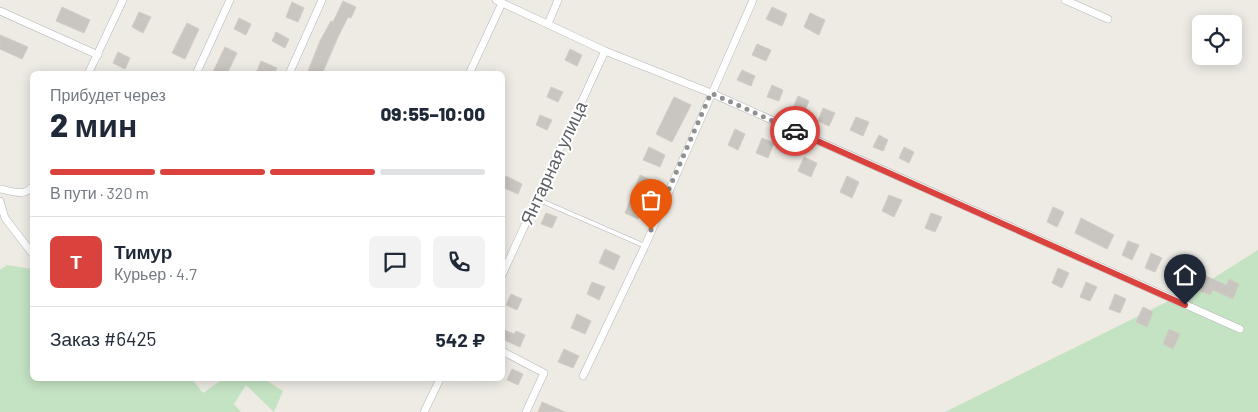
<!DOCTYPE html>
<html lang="ru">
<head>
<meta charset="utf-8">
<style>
  body { margin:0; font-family:Barlow,sans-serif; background:#f2f2f3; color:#1f2937; height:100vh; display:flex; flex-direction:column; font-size:19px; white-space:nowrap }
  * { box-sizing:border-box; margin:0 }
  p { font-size:16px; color:#747a83 }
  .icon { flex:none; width:28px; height:28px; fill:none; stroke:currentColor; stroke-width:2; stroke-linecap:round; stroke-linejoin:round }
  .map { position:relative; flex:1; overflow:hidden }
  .details { position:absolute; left:30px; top:71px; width:475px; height:310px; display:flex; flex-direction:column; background:#fff; border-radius:8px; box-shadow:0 2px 12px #0003 }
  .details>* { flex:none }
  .tools { position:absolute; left:1192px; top:15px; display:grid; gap:10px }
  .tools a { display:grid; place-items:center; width:50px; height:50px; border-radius:8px; background:#fff; box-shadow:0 2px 12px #0003; font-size:25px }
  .pin { position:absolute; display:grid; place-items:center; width:42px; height:42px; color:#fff; margin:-51px -21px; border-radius:50% 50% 50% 0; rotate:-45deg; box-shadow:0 0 5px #0007 }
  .pin .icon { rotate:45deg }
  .courier { position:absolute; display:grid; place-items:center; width:50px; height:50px; margin:-25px; border:4px solid #da433d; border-radius:50%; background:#fff; color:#222; box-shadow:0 1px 6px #0007 }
  .overview em { font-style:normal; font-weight:800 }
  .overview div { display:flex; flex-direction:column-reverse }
  .overview { display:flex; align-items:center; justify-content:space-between; height:85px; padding:0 20px }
  h1 { font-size:32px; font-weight:800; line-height:38px }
  .bar { display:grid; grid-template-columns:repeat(4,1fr); gap:8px 5px; align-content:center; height:60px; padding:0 20px }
  .bar i { height:6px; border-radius:4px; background:#e0e1e3 }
  .bar .active { background:#da433d }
  .bar p { grid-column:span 4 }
  .line { display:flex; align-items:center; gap:12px; padding:0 20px; border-top:1px solid #e0e1e3 }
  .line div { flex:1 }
  .round { display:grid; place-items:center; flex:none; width:52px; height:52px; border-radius:8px; background:#f2f2f3 }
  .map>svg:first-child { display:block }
  .green { fill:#c4e3c3 }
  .building { fill:#c9c6c1; stroke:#d2ccc3 }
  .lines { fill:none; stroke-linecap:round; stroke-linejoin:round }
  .service-casing { stroke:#b2b5b8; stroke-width:5 }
  .minor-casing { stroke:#b2b5b8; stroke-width:8 }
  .service { stroke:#fff; stroke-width:4 }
  .minor { stroke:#fff; stroke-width:7 }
  .done { stroke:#8f9190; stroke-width:5; stroke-dasharray:0 9 }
  .route { stroke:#da433d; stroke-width:6 }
  .labels { text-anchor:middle; stroke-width:4; stroke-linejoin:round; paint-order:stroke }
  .street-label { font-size:18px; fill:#5c6063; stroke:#fff }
</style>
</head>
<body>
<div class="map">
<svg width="1258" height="412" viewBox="0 0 1258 412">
  <rect width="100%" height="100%" fill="#edebe4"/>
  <g class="green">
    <polygon points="1258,250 1258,412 945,412 1209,281"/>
    <polygon points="7,265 32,269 32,379 192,379 203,393 223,379 264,379 283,391 274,412 246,385 234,404 241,412 0,412 0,270"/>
  </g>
  <g class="building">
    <polygon points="343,1 356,7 351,18 348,17 338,37 322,74 314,74 308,71 320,41 331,21 333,22"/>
    <polygon points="292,2 304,8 298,22 286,17"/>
    <polygon points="62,7 90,20 84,33 56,21"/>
    <polygon points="772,7 787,14 782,26 766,19"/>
    <polygon points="139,12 151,17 143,33 132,27"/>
    <polygon points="810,13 825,20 819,35 804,27"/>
    <polygon points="239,18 251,24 246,35 234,29"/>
    <polygon points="187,23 199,29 185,59 172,53"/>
    <polygon points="276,32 289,39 285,48 272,41"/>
    <polygon points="0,35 28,47 22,59 0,49"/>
    <polygon points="757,44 771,50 766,61 752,55"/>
    <polygon points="225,47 237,53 227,74 212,74"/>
    <polygon points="570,49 582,55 577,66 565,60"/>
    <polygon points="118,52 130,58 125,69 113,63"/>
    <polygon points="261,61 277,68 274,74 256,74"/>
    <polygon points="742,70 755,76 751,86 737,80"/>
    <polygon points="772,85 783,90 779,101 767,97"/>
    <polygon points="551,87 563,92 558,102 547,97"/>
    <polygon points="798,96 809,101 804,113 793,108"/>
    <polygon points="674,97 691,105 672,142 656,134"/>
    <polygon points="823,108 835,113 829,126 818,121"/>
    <polygon points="540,115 552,120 547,130 536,125"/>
    <polygon points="856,117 869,122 863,136 850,130"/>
    <polygon points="735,129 745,134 738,150 728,145"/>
    <polygon points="879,135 888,140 883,151 873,147"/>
    <polygon points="762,138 774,143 768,158 756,153"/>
    <polygon points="649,147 665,155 660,167 643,160"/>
    <polygon points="904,147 914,152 909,163 899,158"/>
    <polygon points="804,157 817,163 811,177 798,171"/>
    <polygon points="640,175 656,182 651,195 649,194 638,219 625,213"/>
    <polygon points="506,176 522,184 518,194 502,187"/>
    <polygon points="847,176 859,182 852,198 840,192"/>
    <polygon points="889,195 902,200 894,217 882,211"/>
    <polygon points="1053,207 1064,212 1057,227 1047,222"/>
    <polygon points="546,213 557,217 552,228 541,224"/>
    <polygon points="931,213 942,217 935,232 925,228"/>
    <polygon points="1081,218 1114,235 1107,249 1075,233"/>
    <polygon points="1128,241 1139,245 1132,260 1122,255"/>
    <polygon points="605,249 620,256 614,270 599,263"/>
    <polygon points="1151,253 1162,258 1155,272 1145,268"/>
    <polygon points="1176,262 1187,267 1180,281 1170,277"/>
    <polygon points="1058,268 1069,273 1062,288 1052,283"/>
    <polygon points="1206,276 1226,285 1229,279 1239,284 1233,299 1213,290 1210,295 1200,291"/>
    <polygon points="592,282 605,287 599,300 587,294"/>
    <polygon points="1086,282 1097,287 1090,301 1080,297"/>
    <polygon points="511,294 522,299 517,310 506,305"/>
    <polygon points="1115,294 1126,299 1120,313 1109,309"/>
    <polygon points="1143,307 1153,312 1147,327 1136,322"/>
    <polygon points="577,314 591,321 585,334 571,328"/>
    <polygon points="502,329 514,334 516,331 525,335 520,347 502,339"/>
    <polygon points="1169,329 1180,334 1173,349 1163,344"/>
    <polygon points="564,349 579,356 573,368 558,362"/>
    <polygon points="512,369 523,374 518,385 507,380"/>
    <polygon points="542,402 565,412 538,412"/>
  </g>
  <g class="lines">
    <g class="service-casing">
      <polyline id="service" points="537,199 645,246"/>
    </g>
    <g class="minor-casing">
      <g id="minor">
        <polyline points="496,0 605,51 711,93 1240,329"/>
        <polyline points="1065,0 1108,19"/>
        <polyline points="0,11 98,55"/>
        <polyline points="548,24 558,0"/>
        <polyline points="88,74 123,0"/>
        <polyline points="196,74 230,0"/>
        <polyline points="289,74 322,0"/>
        <polyline points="469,74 502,3"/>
        <path d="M0,189C11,191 24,197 32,187"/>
        <polyline points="0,201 5,218 32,253"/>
        <polyline points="502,275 605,51"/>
        <polyline points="502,351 544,373 526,412"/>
        <polyline points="583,376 645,246 753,0"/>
        <polyline points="424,412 440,379"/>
      </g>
    </g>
    <use href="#service" class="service"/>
    <use href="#minor" class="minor"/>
  </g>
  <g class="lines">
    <polyline class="done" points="651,230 711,93 795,131"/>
    <polyline class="route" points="795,131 1185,305"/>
  </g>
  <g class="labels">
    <g class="street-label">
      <text transform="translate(554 163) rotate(-65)" y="6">Янтарная улица</text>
    </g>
  </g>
</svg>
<div class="tools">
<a><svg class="icon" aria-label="locate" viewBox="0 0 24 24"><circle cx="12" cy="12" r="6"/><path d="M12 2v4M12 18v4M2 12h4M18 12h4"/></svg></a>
</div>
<div class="pin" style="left:651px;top:230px;background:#ea580c"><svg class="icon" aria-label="bag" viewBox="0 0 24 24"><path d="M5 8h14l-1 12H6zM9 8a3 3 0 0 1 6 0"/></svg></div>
<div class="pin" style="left:1185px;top:305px;background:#1f2937"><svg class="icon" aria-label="home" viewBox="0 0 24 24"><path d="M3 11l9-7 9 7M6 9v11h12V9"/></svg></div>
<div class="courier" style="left:795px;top:131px"><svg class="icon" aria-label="car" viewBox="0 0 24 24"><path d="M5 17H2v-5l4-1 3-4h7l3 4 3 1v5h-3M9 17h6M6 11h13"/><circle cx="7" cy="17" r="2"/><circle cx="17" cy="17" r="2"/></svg></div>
<section class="details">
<div class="overview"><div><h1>2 мин</h1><p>Прибудет через</p></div><em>09:55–10:00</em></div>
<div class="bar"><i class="active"></i><i class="active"></i><i class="active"></i><i></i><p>В пути · 320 m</p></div>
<div class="line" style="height:90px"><b class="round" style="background:#da433d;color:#fff">Т</b><div><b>Тимур</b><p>Курьер · 4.7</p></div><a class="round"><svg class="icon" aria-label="chat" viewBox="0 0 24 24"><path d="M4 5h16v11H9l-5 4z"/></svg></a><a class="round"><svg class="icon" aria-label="phone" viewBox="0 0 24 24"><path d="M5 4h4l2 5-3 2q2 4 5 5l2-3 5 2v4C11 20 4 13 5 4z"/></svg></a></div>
<div class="line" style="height:65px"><div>Заказ #6425</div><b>542 ₽</b></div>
</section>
</div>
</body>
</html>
